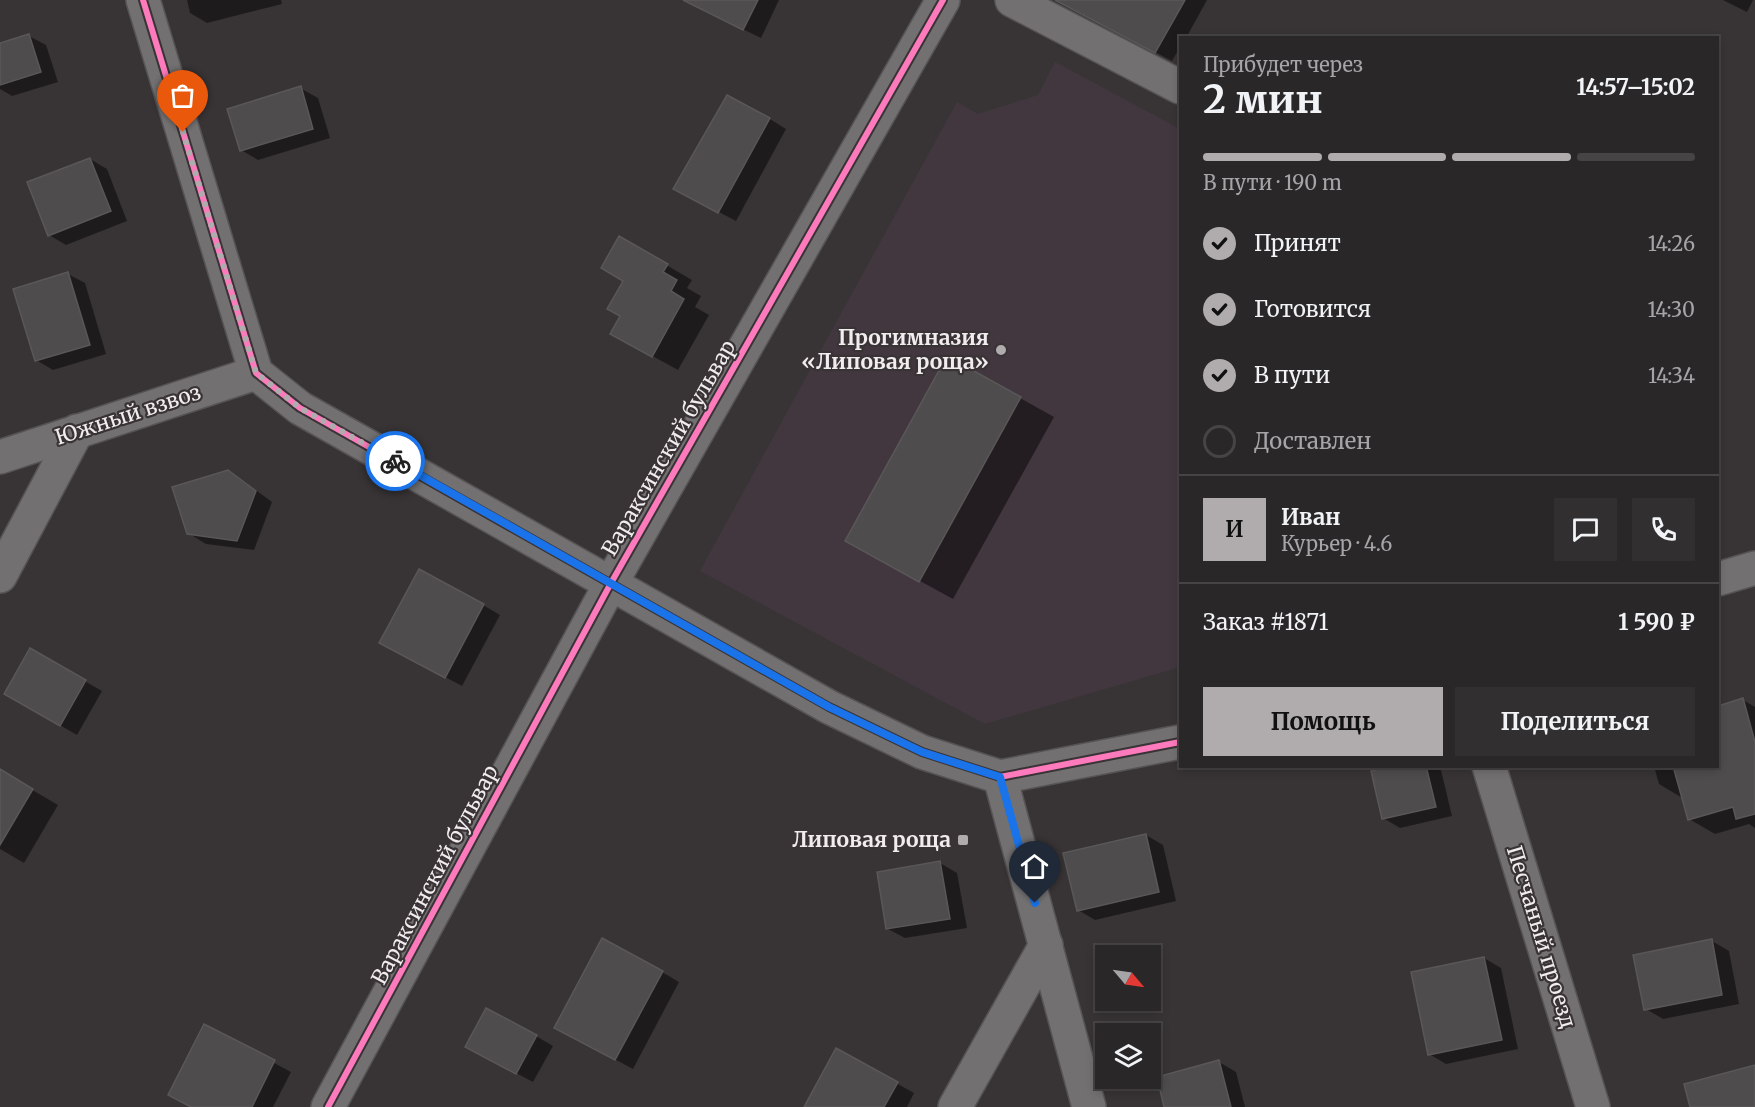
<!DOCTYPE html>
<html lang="ru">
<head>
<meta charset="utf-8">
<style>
  body { margin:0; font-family:Merriweather,serif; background:#322f30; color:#f1f3f6; height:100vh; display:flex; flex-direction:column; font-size:22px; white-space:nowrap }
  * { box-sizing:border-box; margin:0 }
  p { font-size:20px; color:#a5a5a8 }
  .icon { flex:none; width:33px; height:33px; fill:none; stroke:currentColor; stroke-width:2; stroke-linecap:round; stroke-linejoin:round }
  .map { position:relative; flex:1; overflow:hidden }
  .drawer { position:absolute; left:1179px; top:36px; width:540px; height:732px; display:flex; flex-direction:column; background:#2a2728; border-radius:0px; box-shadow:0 3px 9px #0003,0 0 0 2px #464445 }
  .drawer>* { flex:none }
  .needle { width:39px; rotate:119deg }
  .fabs { position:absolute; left:1095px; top:945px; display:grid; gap:12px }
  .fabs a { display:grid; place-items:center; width:66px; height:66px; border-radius:0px; background:#2a2728; box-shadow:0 3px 9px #0003,0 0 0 2px #464445; font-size:30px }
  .pin { position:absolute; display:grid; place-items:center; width:51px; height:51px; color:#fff; margin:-62px -26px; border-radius:50% 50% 50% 0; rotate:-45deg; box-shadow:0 0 6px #0007 }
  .pin .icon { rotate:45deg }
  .courier { position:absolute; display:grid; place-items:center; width:60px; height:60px; margin:-30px; border:4px solid #1a73e8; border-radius:50%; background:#fff; color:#222; box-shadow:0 2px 8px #0007 }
  .headline em { font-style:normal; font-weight:700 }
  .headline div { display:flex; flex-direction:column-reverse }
  .headline { display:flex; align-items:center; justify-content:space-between; height:102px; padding:0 24px }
  h1 { font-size:39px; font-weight:700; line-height:45px }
  .bar { display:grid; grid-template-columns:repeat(4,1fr); gap:9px 6px; align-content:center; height:72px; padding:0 24px }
  .bar i { height:8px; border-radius:4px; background:#464445 }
  .bar .current { background:#b0acae }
  .bar p { grid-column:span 4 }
  .line { display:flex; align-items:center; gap:15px; padding:0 24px; border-top:2px solid #464445 }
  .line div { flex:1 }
  .round { display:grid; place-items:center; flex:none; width:63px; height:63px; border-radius:0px; background:#322f30 }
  ol { padding:0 24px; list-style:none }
  li { display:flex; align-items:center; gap:18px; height:66px }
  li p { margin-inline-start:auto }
  li .icon { padding:6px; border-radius:50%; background:#b0acae; color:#111; stroke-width:4 }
  li:last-child { color:#a5a5a8 }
  li i { width:33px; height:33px; border:3px solid #464445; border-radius:50% }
  .cta { display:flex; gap:12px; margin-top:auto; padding:12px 24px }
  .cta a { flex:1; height:69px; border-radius:0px; background:#b0acae; color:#111; font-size:24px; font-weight:700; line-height:69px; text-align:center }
  .cta a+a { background:#322f30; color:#f1f3f6 }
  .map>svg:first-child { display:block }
  .built { fill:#42373e }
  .shadow { fill:#0007 }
  .building { fill:#4f4c4e; stroke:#5a5758; stroke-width:1.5 }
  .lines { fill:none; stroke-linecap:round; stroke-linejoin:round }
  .minor-casing { stroke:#565355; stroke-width:36 }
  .minor { stroke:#727071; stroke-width:33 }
  .cycleway-casing { stroke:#393336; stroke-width:10 }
  .cycleway { stroke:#fd7abc; stroke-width:6 }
  .done { stroke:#b0acae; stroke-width:6; stroke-dasharray:0 10.8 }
  .route { stroke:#1a73e8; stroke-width:8 }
  .poi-dot { fill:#b0acae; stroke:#393336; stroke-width:2 }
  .labels { text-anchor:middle; stroke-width:4.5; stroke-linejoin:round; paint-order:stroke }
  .poi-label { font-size:21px; font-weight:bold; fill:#f1edef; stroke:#393336; text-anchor:end }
  .street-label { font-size:21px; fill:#f1edef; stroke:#393336 }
</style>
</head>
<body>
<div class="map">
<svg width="1755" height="1107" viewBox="0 0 1755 1107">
  <rect width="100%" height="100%" fill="#383436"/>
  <polygon class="built" points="1055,62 1180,129 1180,667 985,724 700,571 957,102 978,114 1038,95"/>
  <g class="shadow">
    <polygon points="187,0 281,0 282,4 207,23 190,13"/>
    <polygon points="683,0 779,0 761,38"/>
    <polygon points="1058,0 1207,0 1186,38 1180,38 1180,47 1172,61"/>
    <polygon points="1723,0 1753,0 1747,12"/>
    <polygon points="29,36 46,45 58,82 12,96 0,89 0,45"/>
    <polygon points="300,88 318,98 330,138 258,160 241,150"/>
    <polygon points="770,119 786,129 736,221 692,198"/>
    <polygon points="90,159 107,169 127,221 66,245 49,235"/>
    <polygon points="620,238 692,280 687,288 701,296 695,307 709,315 678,370 638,348 622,317 625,280"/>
    <polygon points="68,274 85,283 106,354 53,370 36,360"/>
    <polygon points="948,358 1054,417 953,599 880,559"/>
    <polygon points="228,471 245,482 272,502 254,550 206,544 188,533"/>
    <polygon points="483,605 500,615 462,686 398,652"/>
    <polygon points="31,650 102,691 77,735 6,694"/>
    <polygon points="1743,700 1755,707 1755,828 1749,824 1715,834 1689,819 1684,799 1659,784 1654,766 1718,766 1718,707"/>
    <polygon points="1398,766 1435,766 1441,770 1452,816 1400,828 1383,818"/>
    <polygon points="0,771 58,805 24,863 0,849"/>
    <polygon points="1146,835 1163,845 1176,901 1095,920 1078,910"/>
    <polygon points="940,863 957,873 967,928 905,938 888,929"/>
    <polygon points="1712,941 1729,951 1739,1004 1663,1019 1646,1009"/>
    <polygon points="1484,958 1501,968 1518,1049 1446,1064 1429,1054"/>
    <polygon points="662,972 679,982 633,1069 573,1037"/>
    <polygon points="205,1026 291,1072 273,1107 192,1107"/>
    <polygon points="536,1036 553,1046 533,1082 484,1056"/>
    <polygon points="837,1050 914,1093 907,1107 806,1107"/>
    <polygon points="1219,1062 1236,1072 1245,1107 1166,1107"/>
  </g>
  <g class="building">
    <polygon points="683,0 758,0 743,30"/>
    <polygon points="1055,0 1185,0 1155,53"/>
    <polygon points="29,34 41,72 0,85 0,43"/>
    <polygon points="301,86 313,129 240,151 227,109"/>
    <polygon points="727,95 770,118 718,213 673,189"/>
    <polygon points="90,158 111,211 48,236 27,182"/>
    <polygon points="619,236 668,264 663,272 677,280 671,291 684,299 652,357 610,334 620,316 607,309 623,281 601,268"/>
    <polygon points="68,272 90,345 35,361 13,289"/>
    <polygon points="947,356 1021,397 919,582 845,541"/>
    <polygon points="228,470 256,491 237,541 187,534 172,487"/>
    <polygon points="419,569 484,604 445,678 379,643"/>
    <polygon points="30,648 86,680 60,726 4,694"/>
    <polygon points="1743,698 1755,742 1755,814 1736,819 1733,807 1688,820 1673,766 1718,766 1718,706"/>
    <polygon points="1391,766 1426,766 1436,807 1382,819 1371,771"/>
    <polygon points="0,769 33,789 0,845"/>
    <polygon points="1146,834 1159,892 1077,911 1063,853"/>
    <polygon points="940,861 950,919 886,929 877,872"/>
    <polygon points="602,938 663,971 615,1060 554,1028"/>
    <polygon points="1712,939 1722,995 1644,1010 1633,955"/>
    <polygon points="1484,957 1502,1040 1428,1055 1411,972"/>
    <polygon points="486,1008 537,1035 516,1074 465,1047"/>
    <polygon points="204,1024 275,1060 252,1107 191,1107 168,1095"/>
    <polygon points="836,1048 898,1082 884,1107 804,1107"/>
    <polygon points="1219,1060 1231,1107 1164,1107 1157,1077"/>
    <polygon points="1755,1065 1755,1107 1690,1107 1684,1084"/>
  </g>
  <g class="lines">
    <g class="minor-casing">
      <g id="minor">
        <polyline points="143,0 256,373 300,408 829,707 922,752 1000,777 1180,742"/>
        <polyline points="1012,0 1180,87"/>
        <polyline points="0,457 256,373"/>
        <polyline points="0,576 77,431"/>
        <polyline points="1718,579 1755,568"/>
        <polyline points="1489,766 1593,1107"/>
        <polyline points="1000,777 1089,1107"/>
        <polyline points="328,1107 611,583 943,0"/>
        <polyline points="955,1107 1046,945"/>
      </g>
    </g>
    <use href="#minor" class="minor"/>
    <g class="cycleway-casing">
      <g id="cycleway">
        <polyline points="143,0 256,373 300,408 829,707 922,752 1000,777 1180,742"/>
        <polyline points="328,1107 611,583 943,0"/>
      </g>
    </g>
    <use href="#cycleway" class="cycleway"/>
  </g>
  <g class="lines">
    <polyline class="done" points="183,132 256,373 300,408 395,461"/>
    <polyline class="route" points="395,461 829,707 922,752 1000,777 1035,903"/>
  </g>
  <g class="poi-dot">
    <circle cx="1001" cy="350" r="6"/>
    <rect x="957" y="834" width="12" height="12" rx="3"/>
  </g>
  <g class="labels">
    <g class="poi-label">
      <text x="989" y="345">Прогимназия<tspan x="989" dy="24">«Липовая роща»</tspan></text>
      <text x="951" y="847">Липовая роща</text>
    </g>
    <g class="street-label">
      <text transform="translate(128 415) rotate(-18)" y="7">Южный взвоз</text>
      <text transform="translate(669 448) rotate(-60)" y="7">Вараксинский бульвар</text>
      <text transform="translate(435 875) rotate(-62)" y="7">Вараксинский бульвар</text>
      <text transform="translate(1541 937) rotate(73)" y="7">Песчаный проезд</text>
    </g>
  </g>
</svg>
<div class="fabs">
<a><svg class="needle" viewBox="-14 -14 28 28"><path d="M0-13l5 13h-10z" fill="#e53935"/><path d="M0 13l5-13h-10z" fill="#a5a5a8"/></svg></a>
<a><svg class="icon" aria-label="layers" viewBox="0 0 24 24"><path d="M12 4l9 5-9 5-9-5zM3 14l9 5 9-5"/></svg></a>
</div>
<div class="pin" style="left:183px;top:132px;background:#ea580c"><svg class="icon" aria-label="bag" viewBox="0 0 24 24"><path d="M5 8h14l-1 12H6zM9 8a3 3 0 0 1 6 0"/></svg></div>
<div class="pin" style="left:1035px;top:903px;background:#1f2937"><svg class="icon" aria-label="home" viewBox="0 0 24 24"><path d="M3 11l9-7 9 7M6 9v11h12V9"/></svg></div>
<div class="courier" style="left:395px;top:461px"><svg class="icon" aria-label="bike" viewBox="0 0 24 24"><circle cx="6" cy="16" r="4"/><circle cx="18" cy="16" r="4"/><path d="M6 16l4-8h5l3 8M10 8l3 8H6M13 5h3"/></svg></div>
<section class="drawer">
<div class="headline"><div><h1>2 мин</h1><p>Прибудет через</p></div><em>14:57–15:02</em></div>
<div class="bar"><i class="current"></i><i class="current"></i><i class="current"></i><i></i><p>В пути · 190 m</p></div>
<ol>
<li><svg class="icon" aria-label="check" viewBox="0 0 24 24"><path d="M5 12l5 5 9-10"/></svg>Принят<p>14:26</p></li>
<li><svg class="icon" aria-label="check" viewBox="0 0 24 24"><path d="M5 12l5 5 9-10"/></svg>Готовится<p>14:30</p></li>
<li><svg class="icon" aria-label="check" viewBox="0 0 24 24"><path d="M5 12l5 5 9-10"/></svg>В пути<p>14:34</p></li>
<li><i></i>Доставлен</li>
</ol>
<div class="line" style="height:108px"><b class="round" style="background:#b0acae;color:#111">И</b><div><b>Иван</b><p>Курьер · 4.6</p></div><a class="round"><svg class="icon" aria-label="chat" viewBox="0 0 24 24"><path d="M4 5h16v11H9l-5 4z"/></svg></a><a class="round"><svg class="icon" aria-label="phone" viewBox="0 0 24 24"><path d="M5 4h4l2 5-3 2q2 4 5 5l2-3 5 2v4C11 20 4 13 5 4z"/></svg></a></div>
<div class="line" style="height:78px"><div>Заказ #1871</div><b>1 590 ₽</b></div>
<div class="cta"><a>Помощь</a><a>Поделиться</a></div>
</section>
</div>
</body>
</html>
